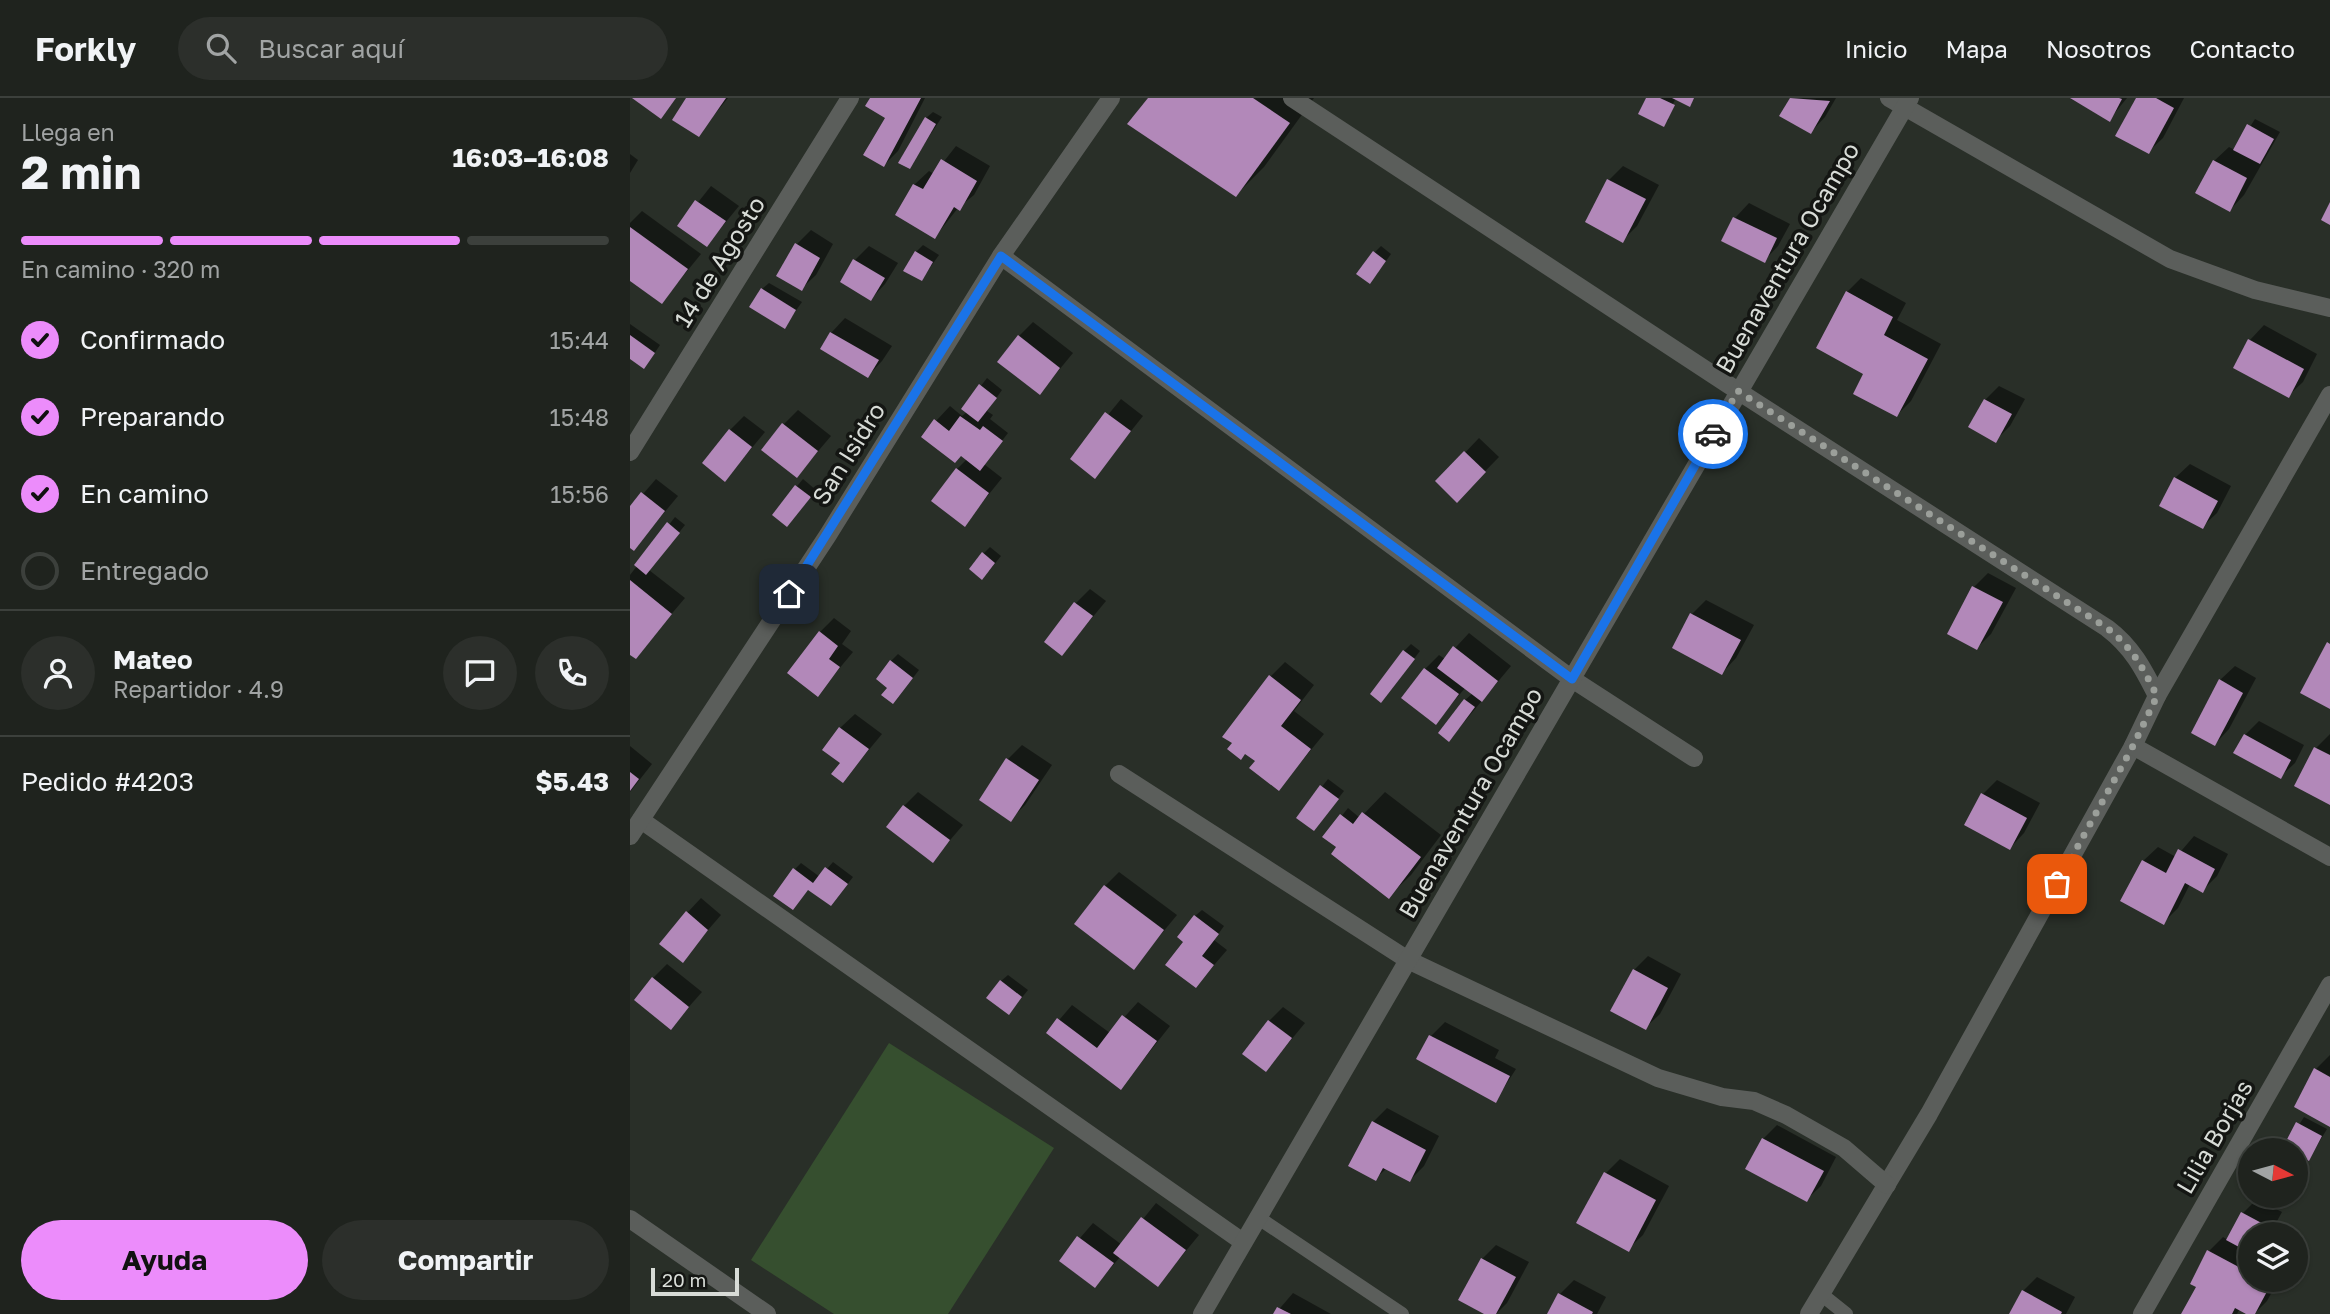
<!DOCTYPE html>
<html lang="es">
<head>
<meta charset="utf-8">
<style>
  body { margin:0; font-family:"Golos Text",sans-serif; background:#2c2f2b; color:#f1f3f6; height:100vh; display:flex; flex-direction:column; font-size:26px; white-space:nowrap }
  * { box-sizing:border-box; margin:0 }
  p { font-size:23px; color:#a1a4a4 }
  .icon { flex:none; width:38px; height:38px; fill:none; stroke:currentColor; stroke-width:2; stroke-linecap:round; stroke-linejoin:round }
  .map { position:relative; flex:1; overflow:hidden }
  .panel { display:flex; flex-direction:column; background:#1f231e; width:630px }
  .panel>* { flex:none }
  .needle { width:46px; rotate:96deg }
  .tools { position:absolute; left:1608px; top:1040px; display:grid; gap:14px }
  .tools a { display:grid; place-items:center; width:70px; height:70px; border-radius:50%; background:#1f231e; box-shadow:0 2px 5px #0004,0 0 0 2px #3c403c; font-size:35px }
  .scale { position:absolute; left:21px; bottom:18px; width:88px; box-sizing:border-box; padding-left:7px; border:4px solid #d8dcd7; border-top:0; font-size:19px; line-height:24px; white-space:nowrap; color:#d8dcd7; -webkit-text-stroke:5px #141613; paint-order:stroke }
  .pin { position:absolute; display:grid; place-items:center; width:60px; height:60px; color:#fff; margin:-30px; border-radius:14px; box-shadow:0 4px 10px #0006 }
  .courier { position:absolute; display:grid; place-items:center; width:70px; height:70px; margin:-35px; border:5px solid #1a73e8; border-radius:50%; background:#fff; color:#222; box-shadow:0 2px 9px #0007 }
  .overview em { font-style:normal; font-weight:700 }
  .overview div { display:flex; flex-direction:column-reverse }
  .overview { display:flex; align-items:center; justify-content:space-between; height:119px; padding:0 21px }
  h1 { font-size:46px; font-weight:700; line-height:52px }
  .bar { display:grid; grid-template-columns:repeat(4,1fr); gap:10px 7px; align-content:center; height:84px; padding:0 21px }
  .bar i { height:9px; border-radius:5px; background:#3c403c }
  .bar .selected { background:#ec8cfb }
  .bar p { grid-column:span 4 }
  .line { display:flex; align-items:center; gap:18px; padding:0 21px; border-top:2px solid #3c403c }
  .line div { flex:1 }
  .round { display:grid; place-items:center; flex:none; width:74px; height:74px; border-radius:37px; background:#2c2f2b }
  ol { padding:0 21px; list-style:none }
  li { display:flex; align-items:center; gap:21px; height:77px }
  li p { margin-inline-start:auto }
  li .icon { padding:7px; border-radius:50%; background:#ec8cfb; color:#111; stroke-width:4 }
  li:last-child { color:#a1a4a4 }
  li i { width:38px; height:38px; border:4px solid #3c403c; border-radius:50% }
  .primary-button { display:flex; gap:14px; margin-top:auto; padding:14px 21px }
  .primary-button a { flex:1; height:80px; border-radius:42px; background:#ec8cfb; color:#111; font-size:28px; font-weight:700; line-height:80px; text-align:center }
  .primary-button a+a { background:#2c2f2b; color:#f1f3f6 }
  header { display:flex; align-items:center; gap:42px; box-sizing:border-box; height:98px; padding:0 35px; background:#1f231e; border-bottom:2px solid #3c403c }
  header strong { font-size:33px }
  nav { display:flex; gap:38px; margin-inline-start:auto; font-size:24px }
  .search { width:490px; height:63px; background:#2c2f2b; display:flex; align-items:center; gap:18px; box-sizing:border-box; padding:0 24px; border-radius:38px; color:#a1a4a4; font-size:26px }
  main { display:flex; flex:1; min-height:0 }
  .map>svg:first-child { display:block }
  .green { fill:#364f2f }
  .shadow { fill:#0007 }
  .building { fill:#b288b9 }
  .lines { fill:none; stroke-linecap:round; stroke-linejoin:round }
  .service { stroke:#5b5e5b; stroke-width:14 }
  .minor { stroke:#5b5e5b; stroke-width:18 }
  .done { stroke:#9b9f9a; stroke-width:7; stroke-dasharray:0 12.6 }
  .route { stroke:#1a73e8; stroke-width:9 }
  .labels { text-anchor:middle; stroke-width:7; stroke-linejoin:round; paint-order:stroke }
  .street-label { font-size:24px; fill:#d8dcd7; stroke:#141613 }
</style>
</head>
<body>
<header>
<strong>Forkly</strong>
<div class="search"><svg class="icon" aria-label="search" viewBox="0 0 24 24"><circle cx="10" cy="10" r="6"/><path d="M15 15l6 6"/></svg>Buscar aquí</div>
<nav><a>Inicio</a><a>Mapa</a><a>Nosotros</a><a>Contacto</a></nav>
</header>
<main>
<section class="panel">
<div class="overview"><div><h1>2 min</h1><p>Llega en</p></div><em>16:03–16:08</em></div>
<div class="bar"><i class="selected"></i><i class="selected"></i><i class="selected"></i><i></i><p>En camino · 320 m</p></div>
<ol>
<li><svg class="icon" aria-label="check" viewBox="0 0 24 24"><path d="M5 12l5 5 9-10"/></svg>Confirmado<p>15:44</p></li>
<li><svg class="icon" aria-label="check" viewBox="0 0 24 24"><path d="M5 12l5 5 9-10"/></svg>Preparando<p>15:48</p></li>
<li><svg class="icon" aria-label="check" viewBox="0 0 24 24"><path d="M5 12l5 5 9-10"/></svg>En camino<p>15:56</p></li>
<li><i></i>Entregado</li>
</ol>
<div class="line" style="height:126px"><a class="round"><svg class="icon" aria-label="person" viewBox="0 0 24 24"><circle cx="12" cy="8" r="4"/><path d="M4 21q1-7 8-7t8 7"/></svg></a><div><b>Mateo</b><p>Repartidor · 4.9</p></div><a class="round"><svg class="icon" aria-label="chat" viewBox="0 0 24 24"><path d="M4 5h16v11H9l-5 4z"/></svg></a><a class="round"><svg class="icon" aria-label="phone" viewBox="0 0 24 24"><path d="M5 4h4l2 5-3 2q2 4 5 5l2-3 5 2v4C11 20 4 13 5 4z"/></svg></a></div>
<div class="line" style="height:91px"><div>Pedido #4203</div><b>$5.43</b></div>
<div class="primary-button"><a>Ayuda</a><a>Compartir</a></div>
</section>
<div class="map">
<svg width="1700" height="1216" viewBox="0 0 1700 1216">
  <rect width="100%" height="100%" fill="#292f28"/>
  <polygon class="green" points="259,945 424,1050 318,1216 204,1216 121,1162"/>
  <g class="shadow">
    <polygon points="58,0 98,0 68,37"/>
    <polygon points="242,0 295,0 268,53 254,67 258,19"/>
    <polygon points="520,0 684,0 634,69 606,97"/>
    <polygon points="1018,0 1046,0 1035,21 1039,21 1033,27"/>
    <polygon points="1162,0 1206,0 1195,19 1181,34 1152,18"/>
    <polygon points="1497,0 1479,22 1441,1 1442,0"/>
    <polygon points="1508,0 1554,0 1533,40 1518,54"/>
    <polygon points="303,14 312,19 279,69 296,20"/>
    <polygon points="1625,21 1650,34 1614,97 1600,112 1584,63 1599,49 1605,52"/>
    <polygon points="326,48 360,68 344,97 328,110 305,139 284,87 299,73 304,76"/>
    <polygon points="0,56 8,62 0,75"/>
    <polygon points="993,68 1029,87 1007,128 993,142 979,82"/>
    <polygon points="81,88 109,108 77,147 50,127"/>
    <polygon points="1119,105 1160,126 1148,148 1134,163 1105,120"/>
    <polygon points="12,113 71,156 32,204 0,181 0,125"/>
    <polygon points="181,132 203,146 186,177 171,191 167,146"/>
    <polygon points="293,147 309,157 292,181 286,154"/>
    <polygon points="239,148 268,165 255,186 241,201 212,183 225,162"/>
    <polygon points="751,148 761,156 746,177 744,155"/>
    <polygon points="1231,180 1276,205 1267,222 1311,246 1281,303 1267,317 1236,275 1217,194"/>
    <polygon points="139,185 172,204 155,228 132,191"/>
    <polygon points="215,220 262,248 252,263 238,278 192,250 201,235"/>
    <polygon points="403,224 443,255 410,295 389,238"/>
    <polygon points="0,226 30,247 20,262 0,259"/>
    <polygon points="1634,227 1687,256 1673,284 1658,298 1605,269 1620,242"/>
    <polygon points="357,280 372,292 357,313 363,317 360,321 378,335 354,366 372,380 334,427 327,371 337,361 306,323 320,308 332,318 337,314 333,311"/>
    <polygon points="1369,288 1395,301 1380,328 1366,342 1355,302"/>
    <polygon points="491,301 513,318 465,378 442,361"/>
    <polygon points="168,312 201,338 167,378 154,326"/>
    <polygon points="114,318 135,334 95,382 100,332"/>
    <polygon points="849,340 869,359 827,402 808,383"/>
    <polygon points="1560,366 1601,388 1587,415 1572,429 1545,380"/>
    <polygon points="26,381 48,398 4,451 0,447 0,411"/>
    <polygon points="173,381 186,392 164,420 144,416"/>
    <polygon points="45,419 55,427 19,472 55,500 5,559 0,555 0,477"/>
    <polygon points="360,449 371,458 359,473 353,456"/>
    <polygon points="1358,475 1386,490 1361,536 1347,550 1319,535 1344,489"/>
    <polygon points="460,491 476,503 432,556 446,505"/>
    <polygon points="1076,502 1124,527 1106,560 1092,575 1044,549 1062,516"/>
    <polygon points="204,520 221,533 212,546 223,554 188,596 190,534"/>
    <polygon points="839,535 881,568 825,635 835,602 843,595 836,589 806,624 795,571 809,557 815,561"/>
    <polygon points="781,546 790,553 757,596 774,553"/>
    <polygon points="268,556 289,572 269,598 261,563"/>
    <polygon points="655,564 684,587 664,613 694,636 649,691 640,579"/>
    <polygon points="1605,568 1626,580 1599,631 1585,646 1590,582"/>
    <polygon points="225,616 252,636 213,683 210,630"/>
    <polygon points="1629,623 1674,647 1665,665 1650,679 1615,637"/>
    <polygon points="1700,636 1700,705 1686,650"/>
    <polygon points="392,647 422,667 395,707 381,721 351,701 378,661"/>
    <polygon points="0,648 22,666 0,694"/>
    <polygon points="698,681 714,693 690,724 668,719"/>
    <polygon points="1367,682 1410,705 1394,735 1380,750 1353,696"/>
    <polygon points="288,694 333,727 303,762 274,708"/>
    <polygon points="755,694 811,737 781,777 759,798 695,739 718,710 730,720"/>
    <polygon points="1564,738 1598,756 1587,778 1572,793 1560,786 1548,810 1533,825 1513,763 1528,749 1546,759"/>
    <polygon points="203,764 223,779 207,800 179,790 165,771 171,765 190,779"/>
    <polygon points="489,774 547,817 504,869 475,788"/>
    <polygon points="71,800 91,817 52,862 57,815"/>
    <polygon points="572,812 594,828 584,842 597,852 566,888 556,843 565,818"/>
    <polygon points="1018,858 1051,876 1030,916 1015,930 1004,872"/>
    <polygon points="37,866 72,894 41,929 23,880"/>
    <polygon points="378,877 398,892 385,908 371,883"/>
    <polygon points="508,904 540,928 491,990 418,935 442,907 480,935"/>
    <polygon points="653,909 675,925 636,972 639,923"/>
    <polygon points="815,924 869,952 865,960 886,971 866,1002 801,938"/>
    <polygon points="1700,957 1700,1027 1685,972"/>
    <polygon points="757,1010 809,1038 794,1068 780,1082 757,1070 745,1081 743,1024"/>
    <polygon points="1674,1019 1697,1031 1666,1083 1666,1052 1653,1052"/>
    <polygon points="1147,1027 1206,1059 1191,1088 1176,1102 1133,1041"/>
    <polygon points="990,1061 1039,1088 1013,1137 998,1151 976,1075"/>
    <polygon points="1625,1097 1657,1097 1644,1110 1652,1114 1640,1136 1620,1136 1620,1181 1649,1181 1637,1203 1624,1216 1610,1210 1607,1216 1553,1216 1568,1188 1579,1153 1593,1139 1598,1142 1613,1115 1629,1099"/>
    <polygon points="526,1105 569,1137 528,1187 491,1158 465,1188 431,1162 463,1125 492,1147"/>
    <polygon points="866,1147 899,1164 877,1205 866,1216 857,1216 852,1161"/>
    <polygon points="1407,1179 1445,1199 1436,1216 1381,1216 1393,1193"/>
    <polygon points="944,1182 976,1199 967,1216 919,1216 930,1196"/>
    <polygon points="663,1195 701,1216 645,1216"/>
  </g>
  <g class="building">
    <polygon points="2,0 46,0 31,21"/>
    <polygon points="56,0 96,0 69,39 42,22"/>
    <polygon points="240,0 291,0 254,69 233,57 255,20 235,8"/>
    <polygon points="518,0 623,0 660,25 606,99 497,26"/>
    <polygon points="1016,0 1030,0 1045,7 1034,29 1008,16"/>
    <polygon points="1042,0 1064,0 1060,9"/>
    <polygon points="1160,0 1200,3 1181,36 1149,18"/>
    <polygon points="1440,0 1489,0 1492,1 1480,24"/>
    <polygon points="1506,0 1526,0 1544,10 1519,56 1485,38"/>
    <polygon points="295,19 306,26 280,71 268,65"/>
    <polygon points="1617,26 1644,41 1630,66 1603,52"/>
    <polygon points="311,61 347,83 330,113 324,109 305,141 265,117 283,86 293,91"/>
    <polygon points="1583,62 1617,80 1600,114 1565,95"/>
    <polygon points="977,81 1016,101 993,145 955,124"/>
    <polygon points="65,102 96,123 77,149 47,128"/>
    <polygon points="1700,104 1700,127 1691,122"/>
    <polygon points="1103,119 1147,140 1135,165 1091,143"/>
    <polygon points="0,129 58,171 32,206 0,183"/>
    <polygon points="165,145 190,160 172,193 146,178"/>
    <polygon points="285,153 303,164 292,183 273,173"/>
    <polygon points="743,153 756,163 740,186 726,176"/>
    <polygon points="223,161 255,180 241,203 210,184"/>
    <polygon points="131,190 166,212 155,231 119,209"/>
    <polygon points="1216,193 1263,219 1254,237 1298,261 1267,319 1223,296 1233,276 1186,250"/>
    <polygon points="200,234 249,262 238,280 190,251"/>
    <polygon points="0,237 25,255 14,271 0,261"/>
    <polygon points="388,237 430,270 410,297 367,264"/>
    <polygon points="1618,241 1674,271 1659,300 1603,270"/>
    <polygon points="349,286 367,300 348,324 331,311"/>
    <polygon points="1354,301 1382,316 1366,345 1338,329"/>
    <polygon points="475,314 501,333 465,381 440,361"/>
    <polygon points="330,318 350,332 353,328 373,343 350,373 331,358 325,365 291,339 304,321 319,333"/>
    <polygon points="152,325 188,353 167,380 131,352"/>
    <polygon points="99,331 122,349 95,384 72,365"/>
    <polygon points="834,353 856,374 827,405 805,383"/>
    <polygon points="326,370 359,395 335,429 301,403"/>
    <polygon points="1544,379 1588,403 1573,431 1529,408"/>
    <polygon points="165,387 181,399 157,429 142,417"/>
    <polygon points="11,394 35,413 4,453 0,450 0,408"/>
    <polygon points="37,424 50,435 16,477 4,467"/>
    <polygon points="352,454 365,465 352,482 339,471"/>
    <polygon points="0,482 42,516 6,561 0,557"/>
    <polygon points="1342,488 1373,504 1347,552 1317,536"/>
    <polygon points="444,504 463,518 432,558 414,544"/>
    <polygon points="1060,515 1111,542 1092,577 1042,550"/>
    <polygon points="189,533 208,548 199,561 210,569 188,599 157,575"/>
    <polygon points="1697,544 1700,546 1700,611 1670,595"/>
    <polygon points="823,548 868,583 852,604 807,570"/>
    <polygon points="773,552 785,561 751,605 740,596"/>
    <polygon points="260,562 283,580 263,606 251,597 257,590 246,581"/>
    <polygon points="794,570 829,596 806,627 771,600"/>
    <polygon points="639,577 671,602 651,628 681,651 649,693 619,670 625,663 615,656 611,662 597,651 602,645 592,639"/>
    <polygon points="1589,581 1613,595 1585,648 1561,635"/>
    <polygon points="834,601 845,609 819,644 808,635"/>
    <polygon points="209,629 239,651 213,685 201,676 210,665 192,652"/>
    <polygon points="1614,636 1661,662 1651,681 1603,655"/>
    <polygon points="1684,649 1700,657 1700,707 1664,688"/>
    <polygon points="376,660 409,682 381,724 349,702"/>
    <polygon points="0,674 9,681 0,693"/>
    <polygon points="690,687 709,701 684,733 666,720"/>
    <polygon points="1351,695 1397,720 1380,752 1334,727"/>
    <polygon points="273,707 320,742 303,765 256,729"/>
    <polygon points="732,714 791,759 759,801 701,756 706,749 692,739 710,716 723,726"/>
    <polygon points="1548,751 1585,771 1573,795 1555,785 1534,827 1490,803 1512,762 1536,775"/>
    <polygon points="195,769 218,786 201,808 178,792 163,812 143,798 163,770 183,785"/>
    <polygon points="474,787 534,832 504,872 444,826"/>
    <polygon points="56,813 78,832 53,865 29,846"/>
    <polygon points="564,817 589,836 572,858 584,867 566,890 535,867 553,844 547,839"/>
    <polygon points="1003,871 1038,890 1016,932 980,913"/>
    <polygon points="22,879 59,909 41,932 4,902"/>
    <polygon points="370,882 392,899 379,917 356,900"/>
    <polygon points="492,917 527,943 491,992 416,935 427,920 467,950"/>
    <polygon points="638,922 662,940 636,974 612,956"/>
    <polygon points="799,937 880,978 866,1005 786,961"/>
    <polygon points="1684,970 1700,979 1700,1029 1664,1009"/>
    <polygon points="742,1023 796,1052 780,1084 753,1070 746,1083 718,1068"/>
    <polygon points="1666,1024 1692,1038 1679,1063 1666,1056 1666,1052 1653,1049"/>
    <polygon points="1132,1040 1194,1073 1177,1104 1115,1071"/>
    <polygon points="974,1074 1026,1102 999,1154 946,1125"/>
    <polygon points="1621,1097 1653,1097 1646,1111"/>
    <polygon points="1611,1114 1639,1129 1635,1136 1620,1136 1620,1155 1596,1142"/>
    <polygon points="511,1119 556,1152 528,1189 483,1155"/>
    <polygon points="447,1138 484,1165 465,1190 429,1163"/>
    <polygon points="1577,1152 1620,1175 1620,1181 1632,1181 1641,1186 1625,1216 1616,1216 1605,1210 1602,1216 1551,1216 1566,1189 1560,1186"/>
    <polygon points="851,1160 886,1179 866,1216 854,1216 828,1202"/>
    <polygon points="1392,1192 1432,1214 1431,1216 1379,1216"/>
    <polygon points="928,1195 963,1214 962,1216 917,1216"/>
    <polygon points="647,1209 661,1216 643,1216"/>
  </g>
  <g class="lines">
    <g class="service">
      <polyline points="627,1119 772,1216"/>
      <polyline points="1191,1196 1216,1216"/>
    </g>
    <g class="minor">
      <path d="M662,0L1108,293L1477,530C1502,549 1513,570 1527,598L1503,648L1299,1016L1179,1216"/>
      <polyline points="1259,0 1540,161 1625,192 1700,210"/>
      <polyline points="371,158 942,581 1064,660"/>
      <polyline points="0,354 220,0"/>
      <polyline points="1527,598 1700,297"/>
      <polyline points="1503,648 1700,759"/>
      <polyline points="489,676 778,862 1028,980 1092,999 1124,1003 1156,1017 1214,1050 1257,1087"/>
      <polyline points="11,722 613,1144"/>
      <polyline points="0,738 198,437 371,158 481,0"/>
      <polyline points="0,1121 137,1216"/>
      <polyline points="572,1216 1280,0"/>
      <polyline points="1512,1216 1700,887"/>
    </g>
  </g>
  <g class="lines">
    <path class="done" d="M1083,336L1108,293L1477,530C1502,549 1513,570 1527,598L1503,648L1427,786"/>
    <polyline class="route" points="159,496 371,158 942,581 1083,336"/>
  </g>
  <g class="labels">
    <g class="street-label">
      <text transform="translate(1158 160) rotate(-60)" y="8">Buenaventura Ocampo</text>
      <text transform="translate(90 164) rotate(-58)" y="8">14 de Agosto</text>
      <text transform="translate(219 356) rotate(-58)" y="8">San Isidro</text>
      <text transform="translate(841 705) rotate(-60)" y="8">Buenaventura Ocampo</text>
      <text transform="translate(1585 1039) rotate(-60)" y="8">Lilia Borjas</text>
    </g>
  </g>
</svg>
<div class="tools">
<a><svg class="needle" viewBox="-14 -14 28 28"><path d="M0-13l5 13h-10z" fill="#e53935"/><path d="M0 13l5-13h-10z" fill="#a1a4a4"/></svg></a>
<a><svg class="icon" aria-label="layers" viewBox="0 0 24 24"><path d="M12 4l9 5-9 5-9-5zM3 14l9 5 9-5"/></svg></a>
</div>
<div class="scale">20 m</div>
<div class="pin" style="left:1427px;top:786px;background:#ea580c"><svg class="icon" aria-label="bag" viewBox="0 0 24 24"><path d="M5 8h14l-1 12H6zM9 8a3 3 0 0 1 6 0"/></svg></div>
<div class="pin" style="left:159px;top:496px;background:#1f2937"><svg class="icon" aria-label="home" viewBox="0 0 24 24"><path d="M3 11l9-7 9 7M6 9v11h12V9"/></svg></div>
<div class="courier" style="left:1083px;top:336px"><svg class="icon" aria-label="car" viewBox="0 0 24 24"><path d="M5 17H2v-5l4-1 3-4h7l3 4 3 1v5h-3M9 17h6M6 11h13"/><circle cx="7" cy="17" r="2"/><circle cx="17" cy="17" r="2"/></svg></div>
</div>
</main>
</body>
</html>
